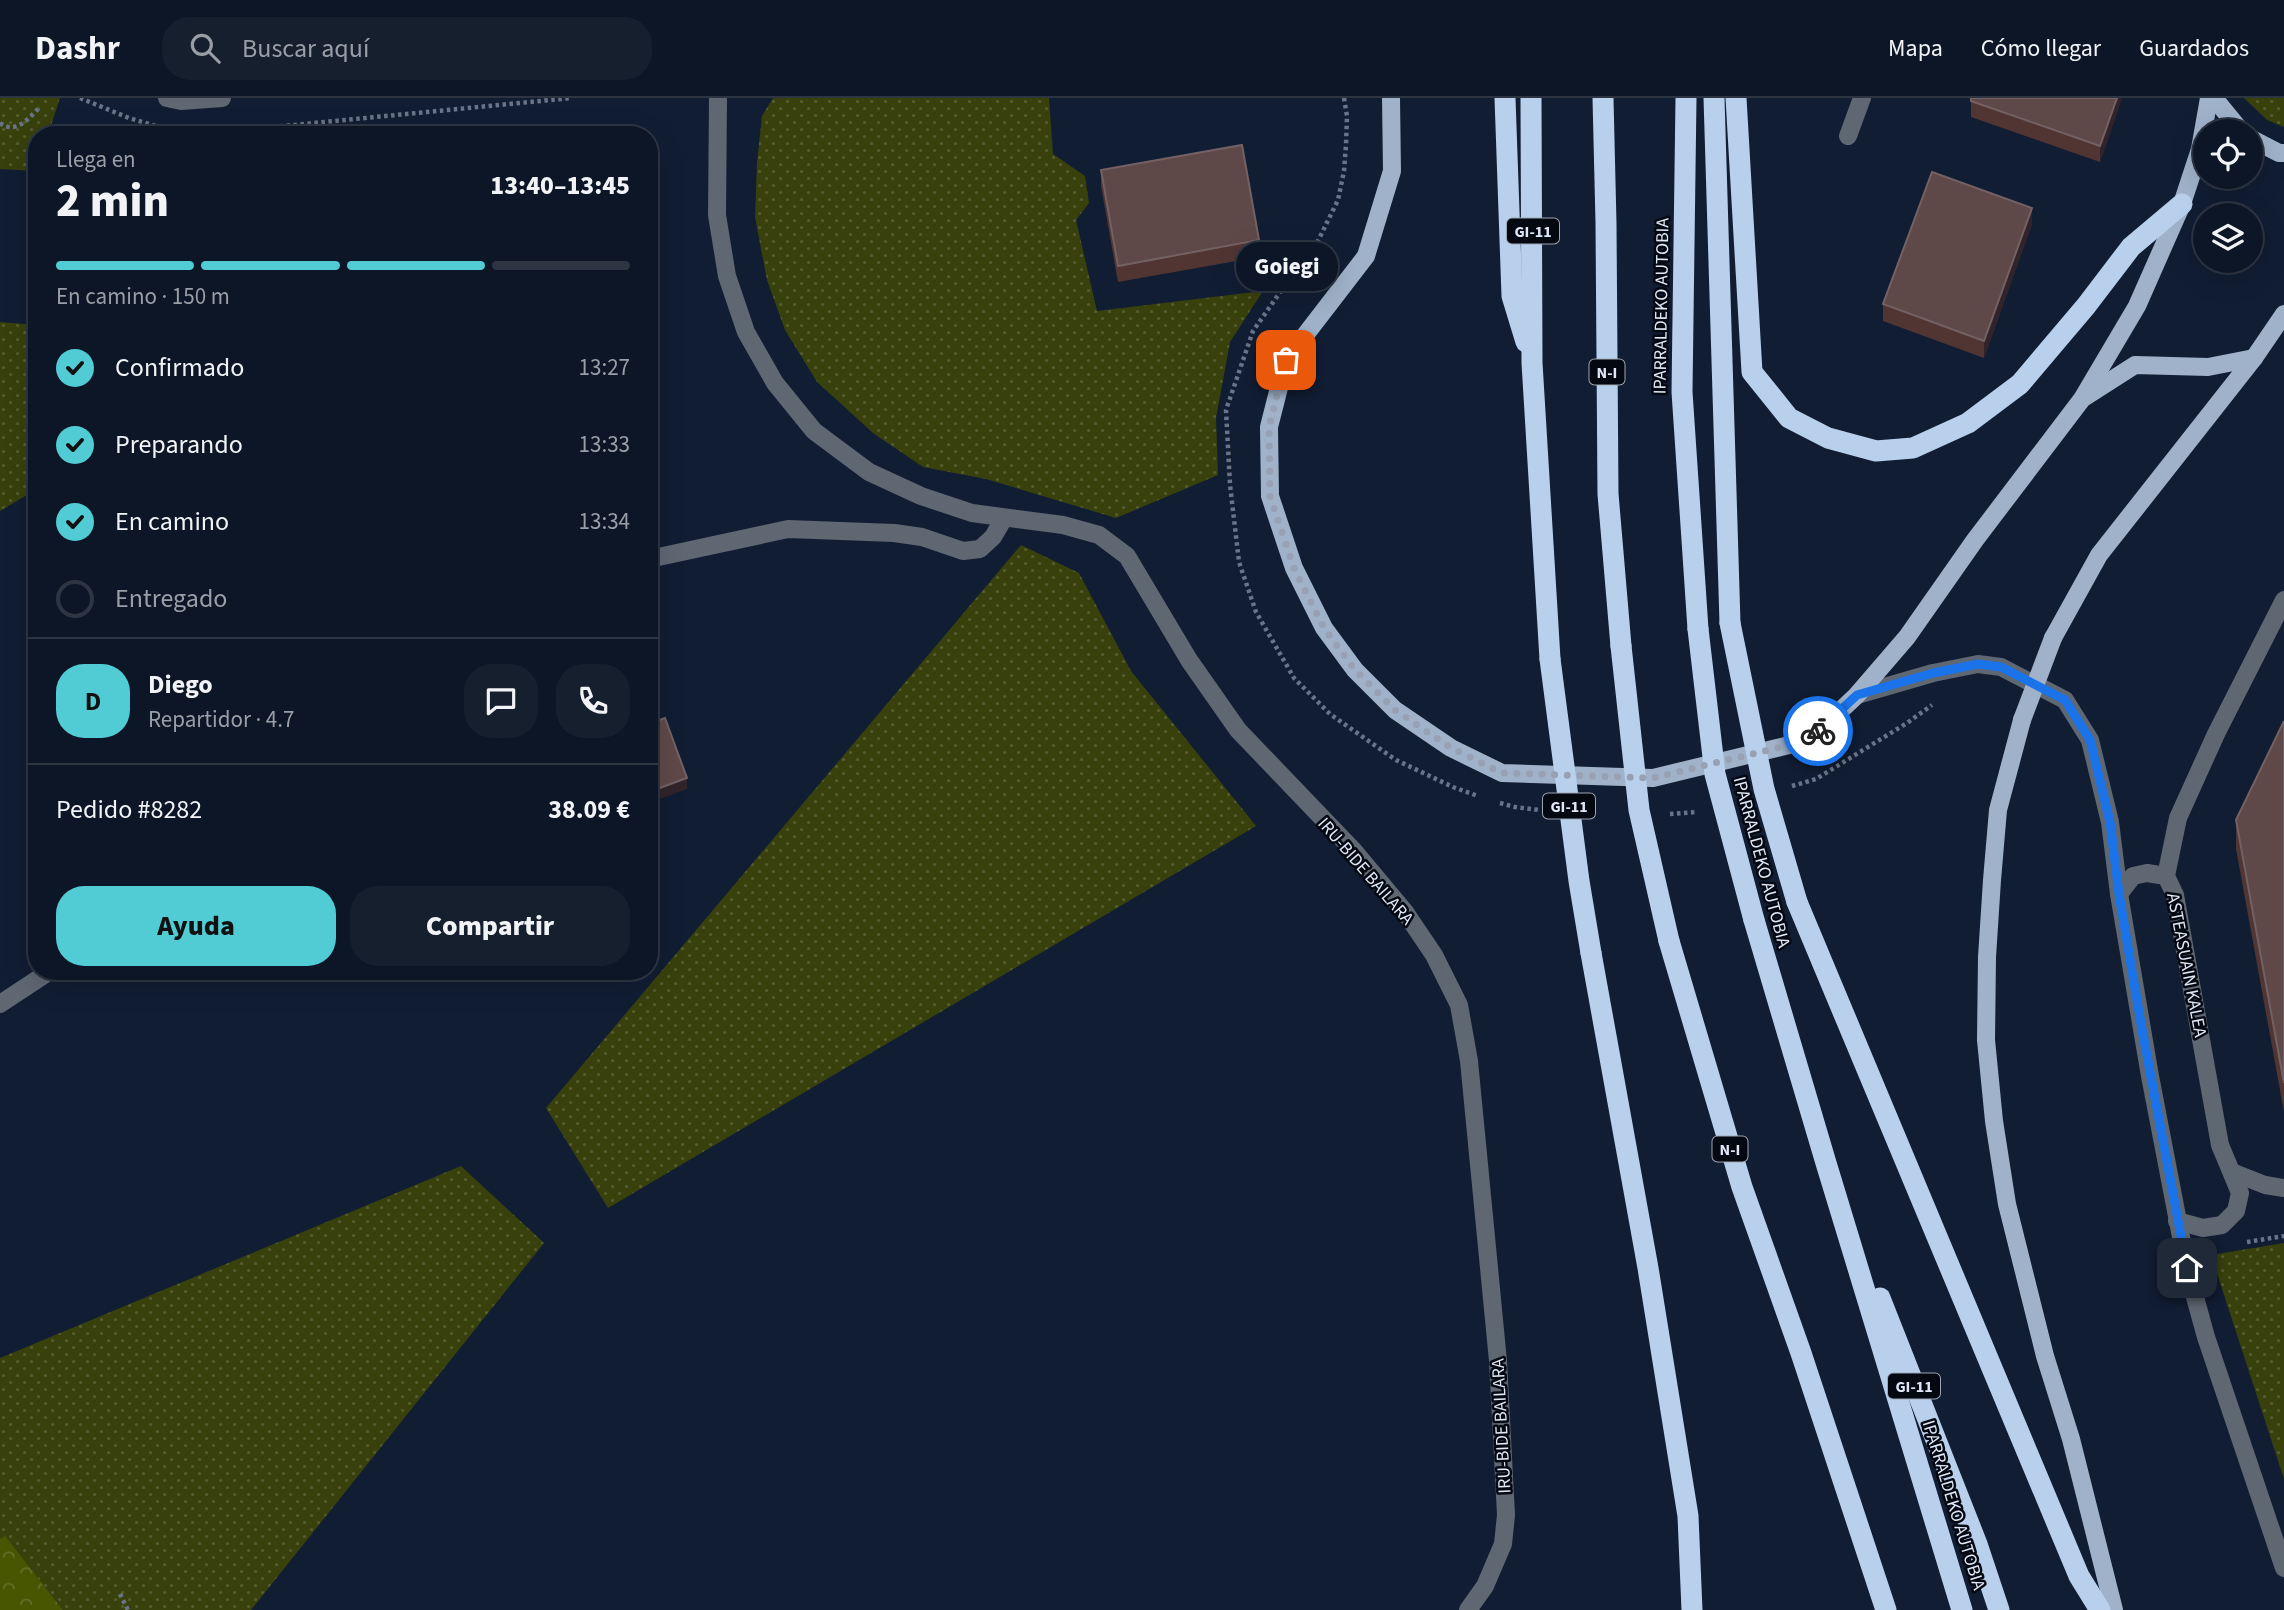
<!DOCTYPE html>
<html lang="es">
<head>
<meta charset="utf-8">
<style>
  body { margin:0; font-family:"Source Sans 3",sans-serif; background:#161f2e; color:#f1f3f6; height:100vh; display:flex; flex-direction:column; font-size:26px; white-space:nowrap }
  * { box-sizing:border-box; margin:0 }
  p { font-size:23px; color:#9a9fa7 }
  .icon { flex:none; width:38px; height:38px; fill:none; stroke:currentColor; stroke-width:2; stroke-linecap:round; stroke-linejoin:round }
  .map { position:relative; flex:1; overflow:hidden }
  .side { position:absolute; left:28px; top:28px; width:630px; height:854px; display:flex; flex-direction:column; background:#0d1626; border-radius:28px; box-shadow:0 7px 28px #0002,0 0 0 2px #2d3543 }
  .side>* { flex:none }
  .fabs { position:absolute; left:2193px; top:21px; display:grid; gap:14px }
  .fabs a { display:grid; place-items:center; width:70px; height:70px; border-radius:50%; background:#0d1626; box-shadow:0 7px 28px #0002,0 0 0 2px #2d3543; font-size:35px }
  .pin { position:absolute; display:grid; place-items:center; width:60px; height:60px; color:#fff; margin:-30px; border-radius:14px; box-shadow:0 4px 10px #0006 }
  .courier { position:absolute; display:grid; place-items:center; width:70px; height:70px; margin:-35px; border:5px solid #1a73e8; border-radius:50%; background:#fff; color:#222; box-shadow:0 2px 9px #0007 }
  .bubble { position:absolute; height:49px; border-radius:24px; background:#0d1626; box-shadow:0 7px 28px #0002,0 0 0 2px #2d3543; font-size:23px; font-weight:800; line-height:49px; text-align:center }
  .overview em { font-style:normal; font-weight:800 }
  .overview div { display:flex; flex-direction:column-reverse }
  .overview { display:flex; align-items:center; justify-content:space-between; height:119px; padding:0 28px }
  h1 { font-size:46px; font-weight:800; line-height:52px }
  .bar { display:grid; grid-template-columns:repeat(4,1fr); gap:10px 7px; align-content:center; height:84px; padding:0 28px }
  .bar i { height:9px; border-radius:5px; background:#2d3543 }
  .bar .active { background:#51ccd4 }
  .bar p { grid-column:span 4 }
  .line { display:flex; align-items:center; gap:18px; padding:0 28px; border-top:2px solid #2d3543 }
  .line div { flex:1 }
  .round { display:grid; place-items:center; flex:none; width:74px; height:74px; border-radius:28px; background:#161f2e }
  ol { padding:0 28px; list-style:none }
  li { display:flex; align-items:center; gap:21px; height:77px }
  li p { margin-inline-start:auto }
  li .icon { padding:7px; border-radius:50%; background:#51ccd4; color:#111; stroke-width:4 }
  li:last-child { color:#9a9fa7 }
  li i { width:38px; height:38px; border:4px solid #2d3543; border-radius:50% }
  .cta { display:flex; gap:14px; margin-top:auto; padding:14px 28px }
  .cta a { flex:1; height:80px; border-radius:28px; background:#51ccd4; color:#111; font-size:28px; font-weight:800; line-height:80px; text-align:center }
  .cta a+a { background:#161f2e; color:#f1f3f6 }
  header { display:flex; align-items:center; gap:42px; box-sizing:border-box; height:98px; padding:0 35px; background:#0d1626; border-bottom:2px solid #2d3543 }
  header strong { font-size:33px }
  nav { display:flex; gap:38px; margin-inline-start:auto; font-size:24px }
  .search { width:490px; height:63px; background:#161f2e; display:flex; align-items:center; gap:18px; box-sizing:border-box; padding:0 24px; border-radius:28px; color:#9a9fa7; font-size:26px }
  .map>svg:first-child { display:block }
  .grass { fill:url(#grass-dots) }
  .forest { fill:url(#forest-crowns) }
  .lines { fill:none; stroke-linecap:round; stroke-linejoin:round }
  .path { stroke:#697488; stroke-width:4.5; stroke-dasharray:3.5 3.5; stroke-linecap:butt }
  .minor { stroke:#5e6772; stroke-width:18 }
  .major { stroke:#9fb2c9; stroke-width:18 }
  .highway { stroke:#b8d0ec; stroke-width:21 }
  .major-bridge { stroke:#9fb2c9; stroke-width:18 }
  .highway-bridge { stroke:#b8d0ec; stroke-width:21 }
  .wall { fill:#503533 }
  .shaded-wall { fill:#30232a }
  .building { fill:#5f4848; stroke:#736164; stroke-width:2 }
  .done { stroke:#97a1b3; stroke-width:7; stroke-dasharray:0 12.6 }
  .route { stroke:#1a73e8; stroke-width:9 }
  .labels { text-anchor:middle; stroke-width:5; stroke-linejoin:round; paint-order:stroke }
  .shield { fill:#040811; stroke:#9da5b3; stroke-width:2 }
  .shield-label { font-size:16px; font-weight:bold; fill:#dfe8f8 }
  .street-label { font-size:18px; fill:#dfe8f8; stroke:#040811 }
</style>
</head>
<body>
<header>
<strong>Dashr</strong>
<div class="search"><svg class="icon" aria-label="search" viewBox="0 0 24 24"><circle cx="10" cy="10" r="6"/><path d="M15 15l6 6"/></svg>Buscar aquí</div>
<nav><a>Mapa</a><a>Cómo llegar</a><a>Guardados</a></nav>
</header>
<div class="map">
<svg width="2284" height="1512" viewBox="0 0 2284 1512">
  <defs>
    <pattern id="grass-dots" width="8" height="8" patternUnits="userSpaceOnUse" patternTransform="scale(1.75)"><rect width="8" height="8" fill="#38410c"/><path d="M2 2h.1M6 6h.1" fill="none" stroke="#545c30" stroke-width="1.8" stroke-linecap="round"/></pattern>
    <pattern id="forest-crowns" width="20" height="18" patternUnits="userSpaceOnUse" patternTransform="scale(1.75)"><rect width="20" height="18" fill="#485602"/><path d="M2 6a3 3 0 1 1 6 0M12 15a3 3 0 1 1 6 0" fill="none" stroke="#626e28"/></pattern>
  </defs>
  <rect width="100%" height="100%" fill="#111d33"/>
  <g class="grass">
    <polygon points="0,0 60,0 48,37 37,37 36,73 0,71"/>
    <polygon points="773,0 1049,0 1053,56 1085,78 1089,105 1076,122 1097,213 1263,193 1230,244 1216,320 1218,377 1116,420 986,381 923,369 873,335 817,284 785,232 767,182 755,119 757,65 762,18"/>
    <polygon points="2244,0 2284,0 2284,29 2267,22"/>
    <polygon points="0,224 37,227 37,391 0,413"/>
    <polygon points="1021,447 1079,475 1131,573 1256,728 608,1110 546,1010"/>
    <polygon points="461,1068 544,1145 251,1512 63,1512 5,1439 0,1441 0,1260"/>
    <polygon points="2284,1145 2284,1381 2211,1157"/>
  </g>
  <polygon class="forest" points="5,1438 63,1512 0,1512 0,1441"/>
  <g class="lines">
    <g class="path">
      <polyline points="80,0 129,20 156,28"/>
      <polyline points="1344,0 1347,18 1346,47 1344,73 1338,102 1315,149 1302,163 1253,233 1226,312 1230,387 1239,464 1256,514 1294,580 1330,616 1396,662 1453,689 1478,698"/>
      <path d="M0,25C16,37 29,20 40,9"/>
      <polyline points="189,33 211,35 571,0"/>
      <polyline points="1792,688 1816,681 1907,625 1932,607"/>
      <polyline points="1500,705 1515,709 1539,712"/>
      <polyline points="1670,716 1696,714"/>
      <polyline points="2247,1144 2284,1138"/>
      <polyline points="120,1496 128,1512"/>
    </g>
    <g class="minor">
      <polyline points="167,0 181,3 222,0"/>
      <polyline points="718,0 717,117 727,178 746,234 775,285 814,333 869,374 921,398 972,415 1063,427 1099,437 1127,458 1189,562 1238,632 1354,753 1405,814 1434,857 1459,907 1469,963 1498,1263 1506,1417 1503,1446 1485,1488 1468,1512"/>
      <polyline points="1848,38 1862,0"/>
      <polyline points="649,461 788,431 894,435 922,439 963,453 980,451 993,439 1004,420"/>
      <polyline points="1857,597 1933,575 1978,566 2001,569 2065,602 2090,642 2110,724 2119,796 2150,978 2187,1170 2206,1239 2284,1470"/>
      <polyline points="2119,796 2133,778 2147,775 2166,778"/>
      <polyline points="0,906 50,873"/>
      <polyline points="2232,1074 2265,1087 2284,1090"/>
      <polyline points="2177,1123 2203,1130 2222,1127 2236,1113 2240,1095 2220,1047 2175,797 2166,778 2178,720 2216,636 2284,502"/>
    </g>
    <g class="major">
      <polyline points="1391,0 1392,73 1366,158 1286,262 1269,329 1270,398 1294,470 1324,530 1355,572 1395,612 1451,650 1502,675 1653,680 1793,646 1821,631 1857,597 1907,539 1975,442 2082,301 2137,208 2182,106 2200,51 2209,0"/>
      <polyline points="2214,0 2241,33"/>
      <polyline points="2250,40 2279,55 2284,55"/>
      <polyline points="2085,299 2135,267 2208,269 2254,260"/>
      <polyline points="2053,540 2099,457 2254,260 2284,216"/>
      <polyline points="2022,622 1998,712 1992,782 1987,859 1986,942 1994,1023 2007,1106 2045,1258 2071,1341 2114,1512"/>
    </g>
    <g class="highway">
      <polyline points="1505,0 1512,198 1526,244"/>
      <polyline points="1531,0 1532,265 1550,561"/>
      <polyline points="1603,0 1606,125 1608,396 1621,548"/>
      <polyline points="1686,0 1682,294 1698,531"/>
      <polyline points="1714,0 1730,525"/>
      <polyline points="1736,0 1752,274 1789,320 1828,340 1876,353 1913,350 1968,325 2020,286 2086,208 2131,149 2182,106"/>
      <polyline points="1797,804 2079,1478 2100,1512"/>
      <polyline points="1754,822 1826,1065 1962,1512"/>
      <polyline points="1669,843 1742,1089 1801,1255 1886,1512"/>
      <polyline points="1591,855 1648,1170 1688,1418 1692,1512"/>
      <polyline points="1880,1200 1977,1446 1999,1512"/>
    </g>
    <polyline class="major-bridge" points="2022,622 2053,540"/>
    <g class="highway-bridge">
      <polyline points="1730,525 1764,691 1797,804"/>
      <polyline points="1698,531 1715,676 1754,822"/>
      <polyline points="1621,548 1639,712 1669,843"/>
      <polyline points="1550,561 1579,783 1591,855"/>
    </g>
  </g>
  <g class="wall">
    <polygon points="2122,0 2100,64 1971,19 1971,3"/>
    <polygon points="1101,72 1259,142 1259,159 1118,184 1101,88"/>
    <polygon points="2032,126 1984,260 1883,223 1883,206"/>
    <polygon points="2284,623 2284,1014 2236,751 2236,722"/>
  </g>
  <g class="shaded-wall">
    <polygon points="2117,0 2122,0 2100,64 2100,48"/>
    <polygon points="2032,110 2032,126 1984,260 1984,243"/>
    <polygon points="687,680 687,691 649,705 649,694"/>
  </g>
  <g class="building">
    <polygon points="1971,0 2117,0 2100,48 1971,3"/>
    <polygon points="1242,47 1259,142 1118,168 1101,72"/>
    <polygon points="1932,74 2032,110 1984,243 1883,206"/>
    <polygon points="665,620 687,680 649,694 649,626"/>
    <polygon points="2284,623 2284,985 2236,722"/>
  </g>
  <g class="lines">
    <polyline class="done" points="1286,262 1269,329 1270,398 1294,470 1324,530 1355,572 1395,612 1451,650 1502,675 1653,680 1793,646 1818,633"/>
    <polyline class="route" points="1818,633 1857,597 1933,575 1978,566 2001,569 2065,602 2090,642 2110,724 2119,796 2141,926 2187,1170"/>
  </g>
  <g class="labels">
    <g class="shield">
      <rect x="1507" y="120.5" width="52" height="25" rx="5"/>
      <rect x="1589.5" y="261.5" width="35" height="25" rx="5"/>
      <rect x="1543" y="695.5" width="52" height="25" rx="5"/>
      <rect x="1712.5" y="1038.5" width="35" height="25" rx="5"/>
      <rect x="1888" y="1275.5" width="52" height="25" rx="5"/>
    </g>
    <g class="shield-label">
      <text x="1533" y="139">GI-11</text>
      <text x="1607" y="280">N-I</text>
      <text x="1569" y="714">GI-11</text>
      <text x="1730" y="1057">N-I</text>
      <text x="1914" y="1294">GI-11</text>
    </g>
    <g class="street-label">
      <text transform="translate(1661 208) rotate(-89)" y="6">IPARRALDEKO AUTOBIA</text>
      <text transform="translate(1762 764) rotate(75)" y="6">IPARRALDEKO AUTOBIA</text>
      <text transform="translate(1366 773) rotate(49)" y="6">IRU-BIDE BAILARA</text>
      <text transform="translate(2187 867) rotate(79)" y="6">ASTEASUAIN KALEA</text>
      <text transform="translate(1501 1328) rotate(-93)" y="6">IRU-BIDE BAILARA</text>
      <text transform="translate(1954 1407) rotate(73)" y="6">IPARRALDEKO AUTOBIA</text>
    </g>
  </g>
</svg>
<div class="fabs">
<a><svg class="icon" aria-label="locate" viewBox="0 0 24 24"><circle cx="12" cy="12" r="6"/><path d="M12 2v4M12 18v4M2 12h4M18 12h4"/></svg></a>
<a><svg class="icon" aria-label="layers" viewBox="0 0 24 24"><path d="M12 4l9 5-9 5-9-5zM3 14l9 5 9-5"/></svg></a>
</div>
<div class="pin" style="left:1286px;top:262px;background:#ea580c"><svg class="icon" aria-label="bag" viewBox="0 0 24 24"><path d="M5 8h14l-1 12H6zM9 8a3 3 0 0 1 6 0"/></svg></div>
<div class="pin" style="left:2187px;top:1170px;background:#1f2937"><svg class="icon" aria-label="home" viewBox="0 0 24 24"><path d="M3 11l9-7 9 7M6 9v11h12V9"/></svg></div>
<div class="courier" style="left:1818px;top:633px"><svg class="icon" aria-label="bike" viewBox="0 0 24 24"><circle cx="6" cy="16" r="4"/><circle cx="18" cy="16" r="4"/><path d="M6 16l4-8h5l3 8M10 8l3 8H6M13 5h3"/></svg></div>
<div class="bubble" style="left:1236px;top:144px;width:102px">Goiegi</div>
<section class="side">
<div class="overview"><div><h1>2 min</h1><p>Llega en</p></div><em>13:40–13:45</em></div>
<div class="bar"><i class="active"></i><i class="active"></i><i class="active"></i><i></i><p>En camino · 150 m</p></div>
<ol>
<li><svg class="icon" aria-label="check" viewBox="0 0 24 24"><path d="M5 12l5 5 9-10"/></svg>Confirmado<p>13:27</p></li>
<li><svg class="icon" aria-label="check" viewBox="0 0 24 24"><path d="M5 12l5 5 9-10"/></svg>Preparando<p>13:33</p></li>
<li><svg class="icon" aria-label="check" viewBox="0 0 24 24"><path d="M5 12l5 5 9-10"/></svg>En camino<p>13:34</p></li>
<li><i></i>Entregado</li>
</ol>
<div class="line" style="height:126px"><b class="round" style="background:#51ccd4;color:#111">D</b><div><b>Diego</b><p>Repartidor · 4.7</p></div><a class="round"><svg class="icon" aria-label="chat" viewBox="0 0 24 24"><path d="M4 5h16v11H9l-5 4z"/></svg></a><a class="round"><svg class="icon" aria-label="phone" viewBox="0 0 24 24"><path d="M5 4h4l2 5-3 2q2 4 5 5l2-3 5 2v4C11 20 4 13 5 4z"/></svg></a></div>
<div class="line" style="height:91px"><div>Pedido #8282</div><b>38.09 €</b></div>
<div class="cta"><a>Ayuda</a><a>Compartir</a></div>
</section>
</div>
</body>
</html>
